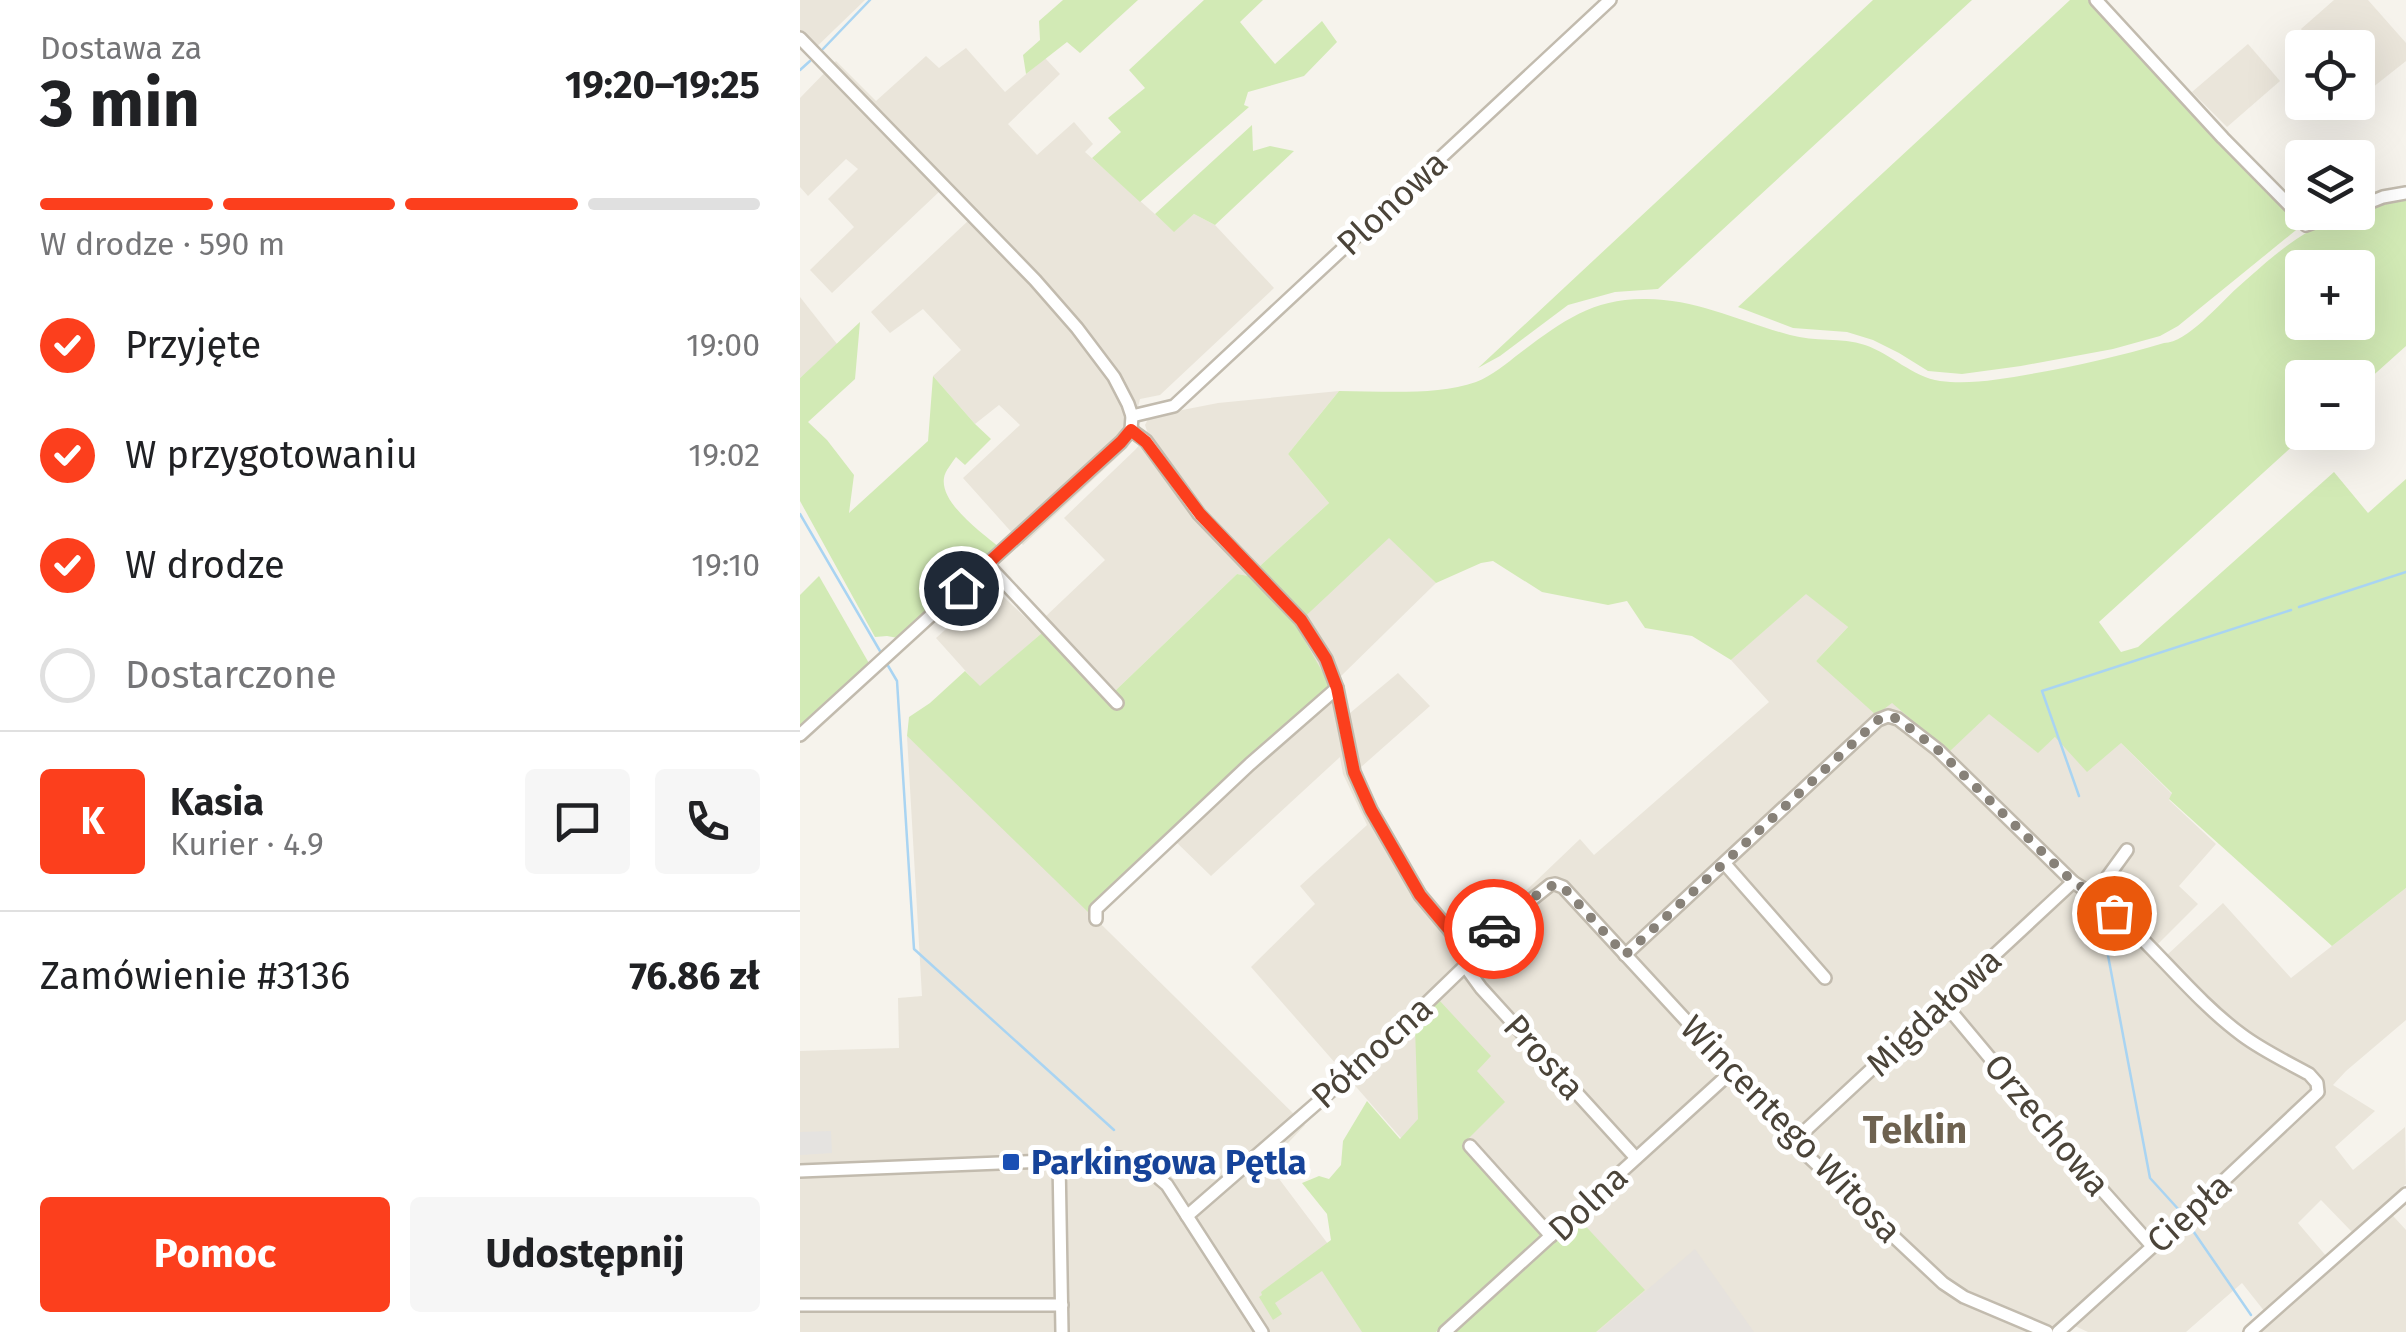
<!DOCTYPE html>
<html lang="pl">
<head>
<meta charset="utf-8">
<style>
  body { margin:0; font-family:"Fira Sans",sans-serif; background:#f6f6f6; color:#202124; height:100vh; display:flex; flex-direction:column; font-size:38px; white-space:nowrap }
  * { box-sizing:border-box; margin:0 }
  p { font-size:32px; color:#757577 }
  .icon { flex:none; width:55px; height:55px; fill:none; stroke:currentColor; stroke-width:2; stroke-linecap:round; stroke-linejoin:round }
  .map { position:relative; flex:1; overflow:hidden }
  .sheet { display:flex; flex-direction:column; background:#fff; width:800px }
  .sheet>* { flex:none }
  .tools { position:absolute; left:1485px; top:30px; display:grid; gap:20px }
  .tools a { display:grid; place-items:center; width:90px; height:90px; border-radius:10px; background:#fff; box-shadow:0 10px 40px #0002; font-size:50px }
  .pin { position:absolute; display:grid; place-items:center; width:85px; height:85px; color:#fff; margin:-42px; border:5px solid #fff; border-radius:50%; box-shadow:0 2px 10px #0007 }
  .courier { position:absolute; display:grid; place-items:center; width:100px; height:100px; margin:-50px; border:8px solid #fc3f1d; border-radius:50%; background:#fff; color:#222; box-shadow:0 2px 12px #0007 }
  .summary em { font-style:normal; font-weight:700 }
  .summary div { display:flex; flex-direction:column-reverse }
  .summary { display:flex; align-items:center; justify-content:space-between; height:170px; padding:0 40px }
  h1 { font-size:65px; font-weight:700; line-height:75px }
  .bar { display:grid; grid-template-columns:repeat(4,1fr); gap:15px 10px; align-content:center; height:120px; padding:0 40px }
  .bar i { height:12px; border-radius:8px; background:#e0e0e0 }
  .bar .active { background:#fc3f1d }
  .bar p { grid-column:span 4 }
  .line { display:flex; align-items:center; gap:25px; padding:0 40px; border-top:2px solid #e0e0e0 }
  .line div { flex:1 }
  .round { display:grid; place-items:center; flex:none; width:105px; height:105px; border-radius:10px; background:#f6f6f6 }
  ol { padding:0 40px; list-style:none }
  li { display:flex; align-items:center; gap:30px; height:110px }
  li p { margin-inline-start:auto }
  li .icon { padding:10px; border-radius:50%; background:#fc3f1d; color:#fff; stroke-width:4 }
  li:last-child { color:#757577 }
  li i { width:55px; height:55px; border:5px solid #e0e0e0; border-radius:50% }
  .button { display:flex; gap:20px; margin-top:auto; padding:20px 40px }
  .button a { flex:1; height:115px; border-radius:10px; background:#fc3f1d; color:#fff; font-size:40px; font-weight:700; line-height:115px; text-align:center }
  .button a+a { background:#f6f6f6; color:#202124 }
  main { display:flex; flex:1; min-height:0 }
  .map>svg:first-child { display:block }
  .residential { fill:#eae5da }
  .industrial { fill:#e6e2dd }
  .green { fill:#d2eab5; fill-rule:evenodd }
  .parking { fill:#e5e3e0 }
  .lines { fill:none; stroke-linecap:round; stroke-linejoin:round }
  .stream { stroke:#a9d4f2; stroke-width:2.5 }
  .minor-casing { stroke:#c2bbae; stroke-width:16 }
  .minor { stroke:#fff; stroke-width:11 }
  .done { stroke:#878178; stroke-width:10; stroke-dasharray:0 18 }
  .route { stroke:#fc3f1d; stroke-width:12 }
  .transit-dot { fill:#1a4fb4; stroke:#fff; stroke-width:4 }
  .labels { text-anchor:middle; stroke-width:10; stroke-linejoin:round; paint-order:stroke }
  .street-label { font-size:35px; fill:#4b4439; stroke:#fff }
  .transit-label { font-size:35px; font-weight:bold; fill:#164399; stroke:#fff; text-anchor:start }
  .neighbourhood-label { font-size:38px; font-weight:bold; fill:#6e6250; stroke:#fff }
</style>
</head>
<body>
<main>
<section class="sheet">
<div class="summary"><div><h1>3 min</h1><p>Dostawa za</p></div><em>19:20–19:25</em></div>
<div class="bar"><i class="active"></i><i class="active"></i><i class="active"></i><i></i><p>W drodze · 590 m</p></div>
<ol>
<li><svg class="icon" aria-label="check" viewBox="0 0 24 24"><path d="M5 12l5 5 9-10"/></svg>Przyjęte<p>19:00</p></li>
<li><svg class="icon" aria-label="check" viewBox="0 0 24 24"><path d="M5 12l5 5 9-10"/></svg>W przygotowaniu<p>19:02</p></li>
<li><svg class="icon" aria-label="check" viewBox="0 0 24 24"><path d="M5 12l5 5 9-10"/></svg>W drodze<p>19:10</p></li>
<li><i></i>Dostarczone</li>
</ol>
<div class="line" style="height:180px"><b class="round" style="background:#fc3f1d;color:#fff">K</b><div><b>Kasia</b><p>Kurier · 4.9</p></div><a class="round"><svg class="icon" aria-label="chat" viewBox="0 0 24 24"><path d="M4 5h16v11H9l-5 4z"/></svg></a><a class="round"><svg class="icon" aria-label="phone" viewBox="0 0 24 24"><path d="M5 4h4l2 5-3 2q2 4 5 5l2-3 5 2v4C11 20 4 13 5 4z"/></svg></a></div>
<div class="line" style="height:130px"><div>Zamówienie #3136</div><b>76.86 zł</b></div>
<div class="button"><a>Pomoc</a><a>Udostępnij</a></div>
</section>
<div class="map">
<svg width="1606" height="1332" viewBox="0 0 1606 1332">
  <rect width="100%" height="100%" fill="#f6f3ec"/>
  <g class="residential">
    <polygon points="0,0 65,0 7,56 0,50"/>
    <polygon points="1534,0 1568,0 1606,43 1606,61 1558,99 1558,48 1516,47 1501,29"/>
    <polygon points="1448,44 1480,81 1427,127 1392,92"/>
    <polygon points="166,48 205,92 245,58 260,74 208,124 237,155 274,122 293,144 285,152 374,231 394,214 415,225 474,288 360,395 340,399 328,447 223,545 163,478 220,425 199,405 175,424 133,376 161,350 123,309 90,333 71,312 169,220 140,191 32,293 10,270 54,227 28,199 58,169 46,159 8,196 0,187 0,98 36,61 76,101 126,56 139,68"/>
    <polygon points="0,297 37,344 0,378"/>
    <polygon points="539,391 488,454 529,503 449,576 437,574 316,690 245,617 305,560 264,518 336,449 348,434 345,425 348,419 367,413 418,403"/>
    <polygon points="589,537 636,583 539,678 550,713 598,673 630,706 560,768 581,819 641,913 671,943 780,839 794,855 969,702 931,660 1006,593 1048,627 1016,661 1091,703 1189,713 1238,752 1255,737 1321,743 1372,794 1369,800 1416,844 1379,886 1398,904 1358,944 1367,955 1423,903 1491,978 1606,888 1606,1020 1546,1071 1533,1085 1575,1111 1535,1147 1553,1170 1605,1127 1606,1184 1552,1232 1521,1200 1498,1223 1527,1257 1584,1206 1606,1230 1606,1332 1443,1332 1465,1312 1442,1283 1386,1332 1288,1332 1275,1326 1268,1332 771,1332 451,967 515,904 500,886 567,825 543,774 540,757 411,876 372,838 495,625"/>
    <polygon points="193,587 242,633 180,687 136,638"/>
    <polygon points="107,736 180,805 505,1125 468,1164 594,1332 0,1332 0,1051 99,1048 98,998 122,996"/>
  </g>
  <polygon class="industrial" points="895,1249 954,1332 798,1332"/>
  <g class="green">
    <polygon points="263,0 338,0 280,53 267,42 226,74 223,55 240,40 239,21"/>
    <polygon points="404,0 463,0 440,22 475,64 522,21 537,42 504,76 448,92 444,105 449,107 340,202 292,158 321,132 308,118 345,88 329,70"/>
    <polygon points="1073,0 1172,0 858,289 815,292 768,305 700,356 678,368"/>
    <polygon points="1270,0 1288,0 1499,218 1501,226 1378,326 1360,336 1313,349 1221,366 1162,374 1128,371 1099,353 1073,340 1047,332 993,328 938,307"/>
    <polygon points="452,125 453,151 470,146 494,151 415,225 394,214 374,232 355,214"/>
    <path d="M1606,196V346L1558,389L1560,398L1558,400V378H1502V432L1507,433L1299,622L1321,652L1338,647L1534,472L1568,513L1606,479V888L1532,946L1369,799L1372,793L1321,743L1287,772L1255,737L1238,753L1189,714L1149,752L1092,703L1076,715L1016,661L1048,627L1006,594L931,660L892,636L845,628L827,601L808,605L742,592L693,561L681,563L636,583L589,538L496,625L531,687L290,914L107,736L109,717L130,703L165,671L180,686L242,633L304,698L316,690L437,574L449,576L529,503L488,454L539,391C581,391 636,396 676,382C692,376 707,363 720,353C760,323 791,299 843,299C895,298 941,322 990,335C1015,342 1041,337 1065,345C1091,354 1113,377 1140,381C1170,385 1202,379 1231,374C1277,366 1320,356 1364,343C1387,343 1420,303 1437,288C1464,264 1493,237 1525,223C1551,211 1578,204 1606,196ZM1502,268H1558V322H1502Z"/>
    <path d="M60,322L55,379L8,422L27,440L54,475L49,513L128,441L133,376L175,424L191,439L165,465L156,457C152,463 145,471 144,478C140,503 182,533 199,547L98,638L87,636L75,637L0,501V378Z"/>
    <polygon points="19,576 70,665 0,729 0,595"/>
    <polygon points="639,1000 691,1056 677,1071 705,1102 662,1145 739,1228 739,1240 636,1332 562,1332 522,1271 475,1303 482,1314 473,1320 459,1297 462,1295 461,1292 531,1240 527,1214 502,1183 519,1176 529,1179 541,1165 543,1141 567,1101 600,1139 618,1119 615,1027"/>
    <polygon points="778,1218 845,1290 796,1332 652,1332"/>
  </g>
  <polygon class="parking" points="31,1131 32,1153 0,1155 0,1132"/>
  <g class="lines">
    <g class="stream">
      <polyline points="23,49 70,0"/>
      <polyline points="0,70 10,61"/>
      <polyline points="0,514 80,651"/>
      <polyline points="1499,607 1606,572"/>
      <polyline points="87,664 97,681 114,949 314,1130"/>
      <polyline points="1279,796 1242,691 1491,610"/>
      <polyline points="1303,929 1350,1178 1380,1211"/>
      <polyline points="1389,1225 1451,1315"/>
    </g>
    <g class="minor-casing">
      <g id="minor">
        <polyline points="1296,0 1423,138 1503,219 1506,225 1541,212"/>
        <polyline points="0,38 235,280 277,328 314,377 328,404 332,416 331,430 321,442 0,735"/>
        <polyline points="1558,207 1583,197 1606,193"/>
        <polyline points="332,416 374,406 810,0"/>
        <polyline points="331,430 346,441 399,514 501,620 526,659 537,688 554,772 571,810 620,895 667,951"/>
        <polyline points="187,564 317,703"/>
        <polyline points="925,864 1025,978"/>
        <polyline points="1292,893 1303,883 1327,850"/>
        <polyline points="296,919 296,909 450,764 537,688"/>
        <polyline points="667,951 750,885 755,884 763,887 917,1054 930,1073 993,1142 1143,1283 1164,1297 1247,1332"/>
        <path d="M825,955L1078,720L1088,716L1098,719L1138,750L1273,882C1338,921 1381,990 1442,1035C1462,1050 1487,1062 1509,1074L1517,1083L1518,1092L1384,1218L1258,1332"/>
        <polyline points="666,960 665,966 681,988 836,1158"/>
        <polyline points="1144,1003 1270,1154 1352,1246"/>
        <polyline points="993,1142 1273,882"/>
        <polyline points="670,1146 751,1236"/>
        <polyline points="259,1160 262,1332"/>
        <polyline points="0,1171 320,1158 346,1167 367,1185 462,1332"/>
        <polyline points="387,1216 578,1050 665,966"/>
        <polyline points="0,1305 262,1305"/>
        <polyline points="645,1332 930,1073"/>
        <polyline points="1450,1332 1606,1194"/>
      </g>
    </g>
    <use href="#minor" class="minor"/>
  </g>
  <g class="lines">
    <polyline class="done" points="694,929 732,898 755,884 763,887 825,955 1078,720 1088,716 1098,719 1138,750 1273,882 1292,893 1314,913"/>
    <polyline class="route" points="161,588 321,442 331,430 346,442 400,514 501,620 526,659 537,688 554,772 571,810 620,895 667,951 694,929"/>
  </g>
  <rect class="transit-dot" x="201" y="1152" width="20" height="20" rx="5"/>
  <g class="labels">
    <g class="street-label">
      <text transform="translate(592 203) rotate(-43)" y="12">Plonowa</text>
      <text transform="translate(1134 1012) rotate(-43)" y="12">Migdałowa</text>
      <text transform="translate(572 1052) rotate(-42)" y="12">Północna</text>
      <text transform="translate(744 1057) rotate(48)" y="12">Prosta</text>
      <text transform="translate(1247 1125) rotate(50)" y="12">Orzechowa</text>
      <text transform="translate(991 1129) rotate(46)" y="12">Wincentego Witosa</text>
      <text transform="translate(788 1203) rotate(-43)" y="12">Dolna</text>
      <text transform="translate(1389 1213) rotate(-42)" y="12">Ciepła</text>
    </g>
    <g class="transit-label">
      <text x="231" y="1174">Parkingowa Pętla</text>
    </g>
    <g class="neighbourhood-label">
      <text x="1115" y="1143">Teklin</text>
    </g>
  </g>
</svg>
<div class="tools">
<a><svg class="icon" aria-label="locate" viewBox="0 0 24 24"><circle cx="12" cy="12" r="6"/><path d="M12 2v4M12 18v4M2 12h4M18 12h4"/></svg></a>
<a><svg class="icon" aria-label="layers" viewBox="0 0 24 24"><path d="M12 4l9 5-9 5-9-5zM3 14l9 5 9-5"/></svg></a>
<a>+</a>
<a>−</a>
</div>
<div class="pin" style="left:1314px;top:913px;background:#ea580c"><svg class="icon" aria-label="bag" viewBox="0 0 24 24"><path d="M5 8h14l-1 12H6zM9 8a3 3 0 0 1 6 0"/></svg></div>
<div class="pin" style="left:161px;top:588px;background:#1f2937"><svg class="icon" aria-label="home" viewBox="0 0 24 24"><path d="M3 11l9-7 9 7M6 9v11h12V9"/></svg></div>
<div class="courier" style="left:694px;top:929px"><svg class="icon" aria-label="car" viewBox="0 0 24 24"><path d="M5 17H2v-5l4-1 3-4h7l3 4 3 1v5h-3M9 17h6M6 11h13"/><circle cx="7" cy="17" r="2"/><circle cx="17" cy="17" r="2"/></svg></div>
</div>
</main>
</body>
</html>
